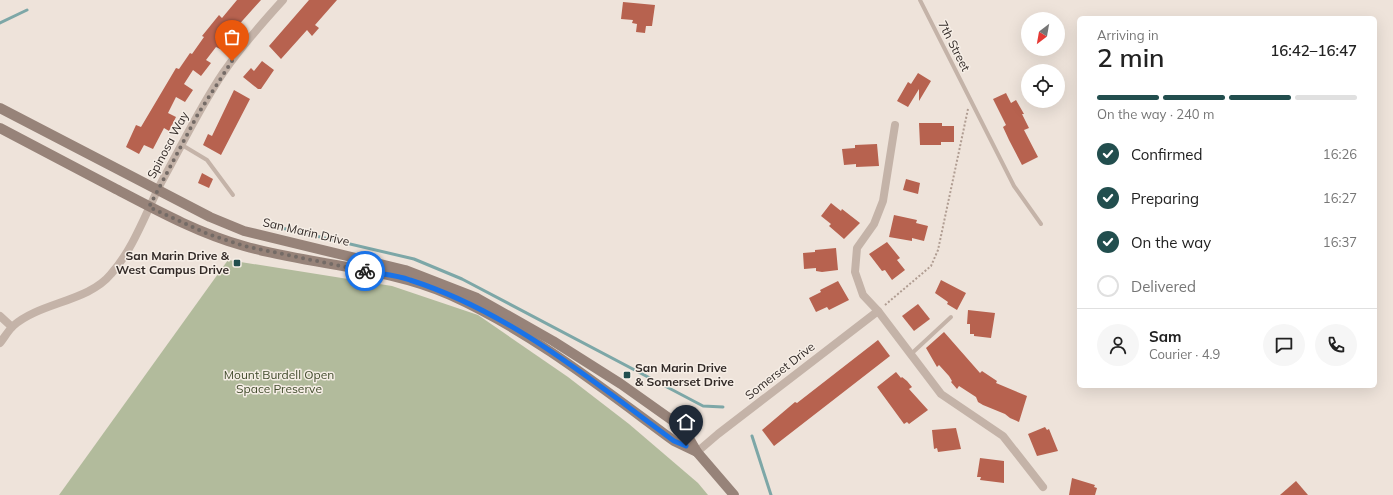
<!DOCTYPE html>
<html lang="en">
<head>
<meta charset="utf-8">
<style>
  body { margin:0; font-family:Mulish,sans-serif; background:#f6f6f6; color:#222; height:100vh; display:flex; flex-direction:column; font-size:15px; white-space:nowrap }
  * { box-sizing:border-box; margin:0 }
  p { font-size:13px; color:#767676 }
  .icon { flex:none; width:22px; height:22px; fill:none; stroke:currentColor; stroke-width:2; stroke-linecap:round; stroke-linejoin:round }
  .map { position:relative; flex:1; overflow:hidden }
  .drawer { position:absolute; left:1077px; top:16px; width:300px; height:372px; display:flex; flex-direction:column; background:#fff; border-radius:6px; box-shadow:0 4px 16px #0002 }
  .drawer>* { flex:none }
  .needle { width:26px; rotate:211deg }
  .fabs { position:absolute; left:1021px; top:12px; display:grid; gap:8px }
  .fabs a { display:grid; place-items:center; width:44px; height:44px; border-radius:50%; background:#fff; box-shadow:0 4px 16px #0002; font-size:20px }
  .pin { position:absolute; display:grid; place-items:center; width:34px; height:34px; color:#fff; margin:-41px -17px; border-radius:50% 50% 50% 0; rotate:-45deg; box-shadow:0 0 4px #0007 }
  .pin .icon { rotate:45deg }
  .courier { position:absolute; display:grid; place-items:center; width:40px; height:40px; margin:-20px; border:3px solid #1a73e8; border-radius:50%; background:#fff; color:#222; box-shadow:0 1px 5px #0007 }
  .summary em { font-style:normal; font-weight:600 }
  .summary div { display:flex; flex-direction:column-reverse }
  .summary { display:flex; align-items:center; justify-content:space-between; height:68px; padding:0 20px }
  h1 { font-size:26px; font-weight:600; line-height:30px }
  .bar { display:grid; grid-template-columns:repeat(4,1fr); gap:6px 4px; align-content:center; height:48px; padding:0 20px }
  .bar i { height:5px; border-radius:3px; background:#e0e0e0 }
  .bar .current { background:#224e4e }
  .bar p { grid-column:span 4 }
  .line { display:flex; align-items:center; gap:10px; padding:0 20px; border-top:1px solid #e0e0e0 }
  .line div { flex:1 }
  .round { display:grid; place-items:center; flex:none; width:42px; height:42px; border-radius:21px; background:#f6f6f6 }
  ol { padding:0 20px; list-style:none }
  li { display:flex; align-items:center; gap:12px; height:44px }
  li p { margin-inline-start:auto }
  li .icon { padding:4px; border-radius:50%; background:#224e4e; color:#fff; stroke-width:4 }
  li:last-child { color:#767676 }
  li i { width:22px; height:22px; border:2px solid #e0e0e0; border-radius:50% }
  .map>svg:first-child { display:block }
  .green { fill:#b2bb9c }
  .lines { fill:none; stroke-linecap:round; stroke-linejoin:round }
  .stream { stroke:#7da7a7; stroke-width:3 }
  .building { fill:#b7624f }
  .path { stroke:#b09d92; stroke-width:2; stroke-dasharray:2 2; stroke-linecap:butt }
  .service { stroke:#c4b3a8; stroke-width:4 }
  .minor { stroke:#c4b3a8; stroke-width:8 }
  .secondary { stroke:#978379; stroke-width:10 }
  .done { stroke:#746b66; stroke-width:4; stroke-dasharray:0 7.2 }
  .route { stroke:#1a73e8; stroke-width:5 }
  .poi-dot { fill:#224e4e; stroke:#f6eee6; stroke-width:1.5 }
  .labels { text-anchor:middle; stroke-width:3; stroke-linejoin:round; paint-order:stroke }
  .street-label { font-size:12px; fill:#322a27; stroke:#f6eee6 }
  .poi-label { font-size:12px; font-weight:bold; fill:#322a27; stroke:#f6eee6; text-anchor:end }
  .park-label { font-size:12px; fill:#434d2e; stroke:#f6eee6 }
</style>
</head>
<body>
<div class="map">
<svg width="1393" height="495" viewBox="0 0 1393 495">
  <rect width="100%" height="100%" fill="#eee3da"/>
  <polygon class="green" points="228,260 392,286 478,315 568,377 629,424 698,483 708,495 59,495"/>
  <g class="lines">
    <g class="stream">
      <polyline points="0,23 27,10"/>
      <polyline points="269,225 414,259 462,279 703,406 723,407"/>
      <polyline points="752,436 771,495"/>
    </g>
  </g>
  <g class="building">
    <polygon points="237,0 261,0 235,29 220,49 216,47 206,60 211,63 201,76 193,70 184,84 193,90 185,102 176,97 168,113 176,117 169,131 164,128 153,149 144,145 139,154 126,147 136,125 141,127 176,68 179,69 190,53 192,54 204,37 202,36 219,15 222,18"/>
    <polygon points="309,0 337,0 315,25 319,28 312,36 307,30 281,59 269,46"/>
    <polygon points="623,2 655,5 652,26 646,26 645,33 636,32 637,24 632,23 633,20 621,19"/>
    <polygon points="262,61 274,70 261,89 258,89 243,77 251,68 254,71"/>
    <polygon points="918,73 931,81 919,101 919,89 908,107 897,101 908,82 911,84"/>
    <polygon points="234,90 250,99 221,155 203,145 208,134 212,136"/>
    <polygon points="1006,93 1011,103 1016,100 1024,114 1022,114 1029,128 1024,130 1038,157 1022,165 1009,140 1003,127 1006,125 993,99"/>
    <polygon points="919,123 942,123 942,126 954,126 954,142 941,142 941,145 920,145"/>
    <polygon points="877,144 879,166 856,167 856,164 844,165 842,149 855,148 855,145"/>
    <polygon points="202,173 213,179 209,188 198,183"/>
    <polygon points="906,179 920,183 918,194 903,190"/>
    <polygon points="831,203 841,211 842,209 860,223 844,239 829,226 831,224 821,216"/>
    <polygon points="894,215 917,220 916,223 928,226 924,241 912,238 912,241 889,237"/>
    <polygon points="887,242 900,258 897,260 905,270 892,280 885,270 882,271 869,254"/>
    <polygon points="836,248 838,270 822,272 816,271 816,268 804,269 803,253 815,252 815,250"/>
    <polygon points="941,280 966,293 957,310 947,304 948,302 935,293"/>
    <polygon points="838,281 849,300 829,310 827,307 816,312 809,298 821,292 820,290"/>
    <polygon points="918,304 930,319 914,331 902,316"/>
    <polygon points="968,310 995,313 991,338 974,336 974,334 970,334 970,324 967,324"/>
    <polygon points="944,332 980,373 982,371 997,381 996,383 1027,396 1019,422 1010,418 1005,414 983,405 978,402 976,397 959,386 957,389 951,382 952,381 949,376 939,365 937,367 926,348"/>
    <polygon points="878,340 890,356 774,446 762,430 795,402 797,403"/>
    <polygon points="896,372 901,378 902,377 907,381 912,387 909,389 928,410 909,424 907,422 904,424 877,387"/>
    <polygon points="1045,427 1047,430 1049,429 1058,451 1037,456 1028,434"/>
    <polygon points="956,428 961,449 938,452 937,448 934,449 932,430"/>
    <polygon points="980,458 1004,461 1004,483 980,480 981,477 977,477"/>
    <polygon points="1072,478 1095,485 1094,487 1097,488 1095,495 1069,495"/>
    <polygon points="1296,481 1308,495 1280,495"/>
  </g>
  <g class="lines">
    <polyline class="path" points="885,305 931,266 938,250 968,109"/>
    <g class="service">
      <polyline points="920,0 1014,186 1041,224"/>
      <polyline points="182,145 207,160 233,195"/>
      <polyline points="910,355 951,317"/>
    </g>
    <g class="minor">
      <polyline points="895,125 883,201 874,224 857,248 855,272 863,295 878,311 941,394 1003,436 1043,487"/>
      <polyline points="0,316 12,327"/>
      <path d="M0,343C4,338 8,331 13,326C40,302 88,302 111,274C134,248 146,212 162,181C182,145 200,107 223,73C241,47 262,23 283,0"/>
      <polyline points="697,452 718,434 878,311"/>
    </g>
    <g class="secondary">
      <polyline points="0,108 210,217 244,231 405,270 477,298 553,341 621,384 683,428 697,452 734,495"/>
      <path d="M0,128C38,148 76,168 114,188C156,210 198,233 244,246C310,265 388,267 450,295C532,332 602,388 674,441L697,452"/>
    </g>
  </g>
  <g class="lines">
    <polyline class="done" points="232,61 198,114 149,207 208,234 244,246 365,271"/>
    <path class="route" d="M365,271C380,274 396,275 410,280C510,312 591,380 674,441L686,446"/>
  </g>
  <g class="poi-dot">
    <rect x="233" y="259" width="8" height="8" rx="2"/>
    <rect x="623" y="371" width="8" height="8" rx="2"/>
  </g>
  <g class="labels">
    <g class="street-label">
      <text transform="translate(954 46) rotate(63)" y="4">7th Street</text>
      <text transform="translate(168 145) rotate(-62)" y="4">Spinosa Way</text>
      <text transform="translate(306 232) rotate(13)" y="4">San Marin Drive</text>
      <text transform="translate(780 371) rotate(-38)" y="4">Somerset Drive</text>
    </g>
    <g class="poi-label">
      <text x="229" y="260">San Marin Drive &amp;<tspan x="229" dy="14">West Campus Drive</tspan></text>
      <text x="635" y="372" text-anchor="start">San Marin Drive<tspan x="635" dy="14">&amp; Somerset Drive</tspan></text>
    </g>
    <g class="park-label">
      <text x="279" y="379">Mount Burdell Open<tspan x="279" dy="14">Space Preserve</tspan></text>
    </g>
  </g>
</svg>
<div class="fabs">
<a><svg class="needle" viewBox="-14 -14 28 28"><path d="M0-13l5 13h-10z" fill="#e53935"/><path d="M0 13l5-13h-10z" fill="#767676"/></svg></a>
<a><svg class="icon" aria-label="locate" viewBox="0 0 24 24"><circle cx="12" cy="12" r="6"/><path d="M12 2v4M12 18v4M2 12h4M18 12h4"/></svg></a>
</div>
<div class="pin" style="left:232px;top:61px;background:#ea580c"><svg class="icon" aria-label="bag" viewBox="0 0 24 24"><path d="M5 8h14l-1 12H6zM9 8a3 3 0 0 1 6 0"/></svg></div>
<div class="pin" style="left:686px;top:446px;background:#1f2937"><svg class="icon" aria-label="home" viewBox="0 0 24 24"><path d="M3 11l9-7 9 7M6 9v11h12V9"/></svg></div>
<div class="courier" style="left:365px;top:271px"><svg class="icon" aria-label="bike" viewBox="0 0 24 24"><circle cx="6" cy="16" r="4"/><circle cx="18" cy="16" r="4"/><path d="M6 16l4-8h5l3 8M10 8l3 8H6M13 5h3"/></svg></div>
<section class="drawer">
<div class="summary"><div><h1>2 min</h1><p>Arriving in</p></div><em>16:42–16:47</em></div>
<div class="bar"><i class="current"></i><i class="current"></i><i class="current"></i><i></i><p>On the way · 240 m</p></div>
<ol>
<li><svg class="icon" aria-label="check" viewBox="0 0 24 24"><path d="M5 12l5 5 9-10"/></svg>Confirmed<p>16:26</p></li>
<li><svg class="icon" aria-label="check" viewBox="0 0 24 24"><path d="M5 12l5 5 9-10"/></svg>Preparing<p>16:27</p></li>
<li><svg class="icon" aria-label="check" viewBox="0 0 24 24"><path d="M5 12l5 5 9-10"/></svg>On the way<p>16:37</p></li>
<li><i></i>Delivered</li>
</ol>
<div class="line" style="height:72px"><a class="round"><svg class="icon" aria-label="person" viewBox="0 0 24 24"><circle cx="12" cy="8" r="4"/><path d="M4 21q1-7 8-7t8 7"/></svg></a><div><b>Sam</b><p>Courier · 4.9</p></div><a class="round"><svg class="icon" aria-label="chat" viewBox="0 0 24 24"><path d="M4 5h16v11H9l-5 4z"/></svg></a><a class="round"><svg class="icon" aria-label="phone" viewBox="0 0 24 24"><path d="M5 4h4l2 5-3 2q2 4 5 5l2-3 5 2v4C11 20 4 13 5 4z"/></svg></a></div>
</section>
</div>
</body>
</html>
